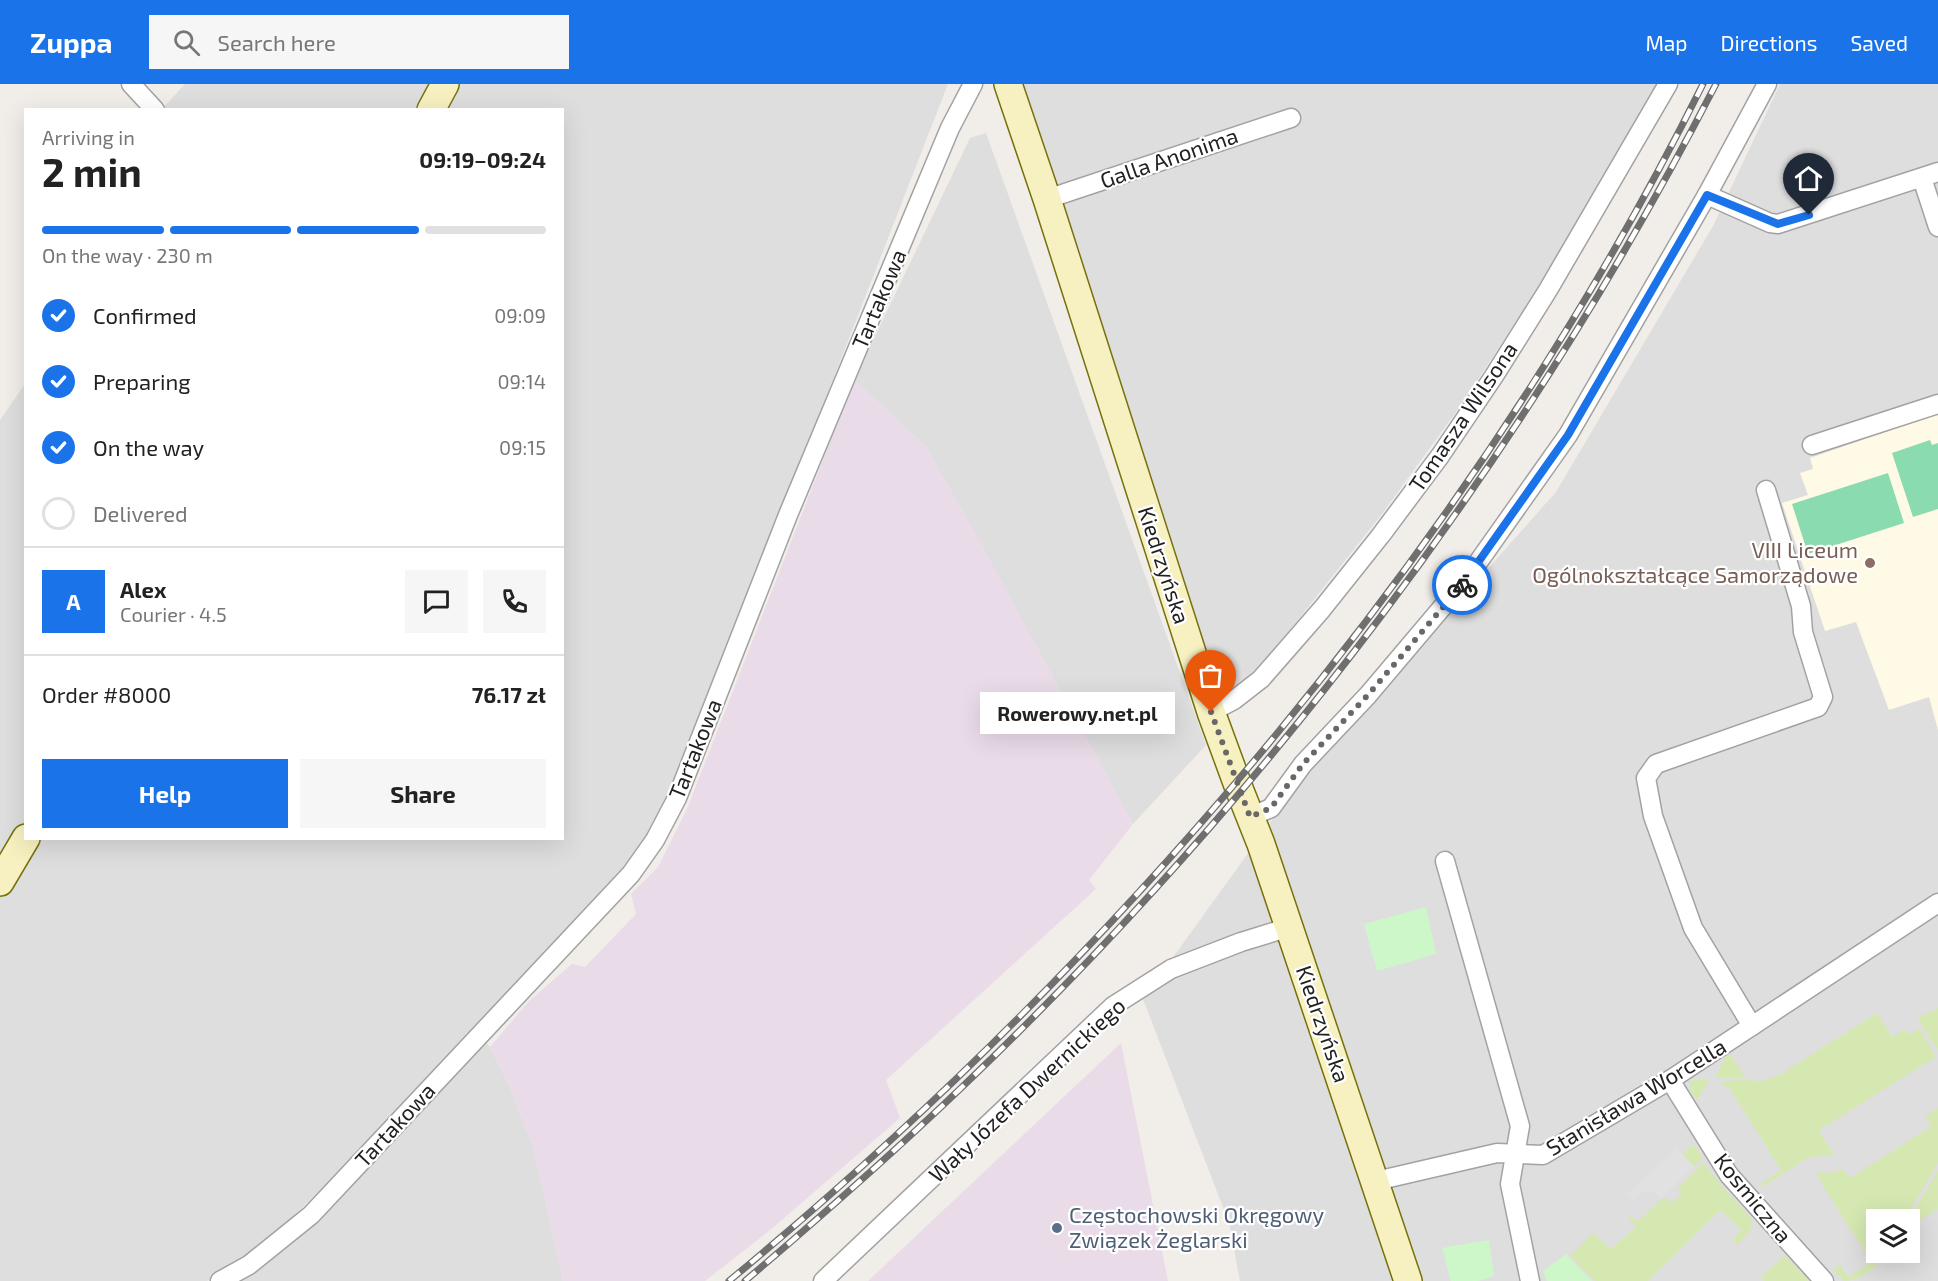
<!DOCTYPE html>
<html lang="en">
<head>
<meta charset="utf-8">
<style>
  body { margin:0; font-family:"Exo 2",sans-serif; background:#f6f6f6; color:#222; height:100vh; display:flex; flex-direction:column; font-size:22px; white-space:nowrap }
  * { box-sizing:border-box; margin:0 }
  p { font-size:20px; color:#767676 }
  .icon { flex:none; width:33px; height:33px; fill:none; stroke:currentColor; stroke-width:2; stroke-linecap:round; stroke-linejoin:round }
  .map { position:relative; flex:1; overflow:hidden }
  .panel { position:absolute; left:24px; top:24px; width:540px; height:732px; display:flex; flex-direction:column; background:#fff; border-radius:0px; box-shadow:0 6px 24px #0002 }
  .panel>* { flex:none }
  .fabs { position:absolute; left:1866px; top:1125px; display:grid; gap:12px }
  .fabs a { display:grid; place-items:center; width:54px; height:54px; border-radius:0px; background:#fff; box-shadow:0 6px 24px #0002; font-size:30px }
  .pin { position:absolute; display:grid; place-items:center; width:51px; height:51px; color:#fff; margin:-62px -26px; border-radius:50% 50% 50% 0; rotate:-45deg; box-shadow:0 0 6px #0007 }
  .pin .icon { rotate:45deg }
  .courier { position:absolute; display:grid; place-items:center; width:60px; height:60px; margin:-30px; border:4px solid #1a73e8; border-radius:50%; background:#fff; color:#222; box-shadow:0 2px 8px #0007 }
  .bubble { position:absolute; height:42px; border-radius:0px; background:#fff; box-shadow:0 6px 24px #0002; font-size:20px; font-weight:700; line-height:42px; text-align:center }
  .summary em { font-style:normal; font-weight:700 }
  .summary div { display:flex; flex-direction:column-reverse }
  .summary { display:flex; align-items:center; justify-content:space-between; height:102px; padding:0 18px }
  h1 { font-size:39px; font-weight:700; line-height:45px }
  .bar { display:grid; grid-template-columns:repeat(4,1fr); gap:9px 6px; align-content:center; height:72px; padding:0 18px }
  .bar i { height:8px; border-radius:4px; background:#e0e0e0 }
  .bar .current { background:#1a73e8 }
  .bar p { grid-column:span 4 }
  .line { display:flex; align-items:center; gap:15px; padding:0 18px; border-top:2px solid #e0e0e0 }
  .line div { flex:1 }
  .round { display:grid; place-items:center; flex:none; width:63px; height:63px; border-radius:0px; background:#f6f6f6 }
  ol { padding:0 18px; list-style:none }
  li { display:flex; align-items:center; gap:18px; height:66px }
  li p { margin-inline-start:auto }
  li .icon { padding:6px; border-radius:50%; background:#1a73e8; color:#fff; stroke-width:4 }
  li:last-child { color:#767676 }
  li i { width:33px; height:33px; border:3px solid #e0e0e0; border-radius:50% }
  .cta { display:flex; gap:12px; margin-top:auto; padding:12px 18px }
  .cta a { flex:1; height:69px; border-radius:0px; background:#1a73e8; color:#fff; font-size:24px; font-weight:700; line-height:69px; text-align:center }
  .cta a+a { background:#f6f6f6; color:#222 }
  header { display:flex; align-items:center; gap:36px; box-sizing:border-box; height:84px; padding:0 30px; background:#1a73e8; color:#fff }
  header strong { font-size:28px }
  nav { display:flex; gap:33px; margin-inline-start:auto; font-size:21px }
  .search { width:420px; height:54px; background:#f6f6f6; display:flex; align-items:center; gap:15px; box-sizing:border-box; padding:0 21px; border-radius:0px; color:#767676; font-size:22px }
  .map>svg:first-child { display:block }
  .residential { fill:#dfdedf; fill-rule:evenodd }
  .industrial { fill:#eadbe9 }
  .education { fill:#fefae5 }
  .grass { fill:#d5e8b2 }
  .park { fill:#cdf7c9 }
  .pitch { fill:#8bdbb0 }
  .parking { fill:#e1e1e1 }
  .lines { fill:none; stroke-linecap:round; stroke-linejoin:round }
  .street-casing { stroke:#a2a2a2; stroke-width:21 }
  .secondary-casing { stroke:#76710b; stroke-width:30 }
  .street { stroke:#fff; stroke-width:18 }
  .secondary { stroke:#f7f1c1; stroke-width:27 }
  .rail-casing { stroke:#6f6f6f; stroke-width:7 }
  .rail { stroke:#fff; stroke-width:4.5; stroke-dasharray:14; stroke-linecap:butt }
  .done { stroke:#6a6867; stroke-width:6; stroke-dasharray:0 10.8 }
  .route { stroke:#1a73e8; stroke-width:8 }
  .education-dot { fill:#8d6e63; stroke:#fff; stroke-width:2 }
  .service-dot { fill:#5c6f8a; stroke:#fff; stroke-width:2 }
  .labels { text-anchor:middle; stroke-width:4.5; stroke-linejoin:round; paint-order:stroke }
  .street-label { font-size:22px; fill:#212121; stroke:#fff }
  .education-label { font-size:22px; fill:#785e54; stroke:#fff; text-anchor:end }
  .service-label { font-size:22px; fill:#4e5e75; stroke:#fff; text-anchor:start }
</style>
</head>
<body>
<header>
<strong>Zuppa</strong>
<div class="search"><svg class="icon" aria-label="search" viewBox="0 0 24 24"><circle cx="10" cy="10" r="6"/><path d="M15 15l6 6"/></svg>Search here</div>
<nav><a>Map</a><a>Directions</a><a>Saved</a></nav>
</header>
<div class="map">
<svg width="1938" height="1197" viewBox="0 0 1938 1197">
  <rect width="100%" height="100%" fill="#f1ede9"/>
  <g class="residential">
    <polygon points="185,0 430,0 416,25 161,26"/>
    <polygon points="458,0 948,0 671,712 650,753 625,787 319,1107 274,1151 247,1174 207,1197 0,1197 0,336 25,300 26,754 562,754 562,26 444,25"/>
    <polygon points="1019,0 1658,0 1529,218 1464,317 1382,430 1266,576 1228,610 1220,611 1212,607"/>
    <path d="M1780,0H1938V1197H1240L1229,1139L1143,915L1303,693L1556,408L1713,142ZM1876,1136H1910V1168H1876Z"/>
    <polygon points="986,49 1206,661 1133,740 927,364 854,296 970,54"/>
    <polygon points="484,956 490,963 510,1003 533,1062 563,1197 231,1197"/>
  </g>
  <g class="industrial">
    <polygon points="854,296 927,364 977,452 1133,740 1089,796 1096,805 886,996 900,1034 769,1147 705,1197 563,1197 533,1062 510,1003 490,963 528,918 572,880 585,883 636,830 631,810 658,783 687,725"/>
    <polygon points="1121,959 1168,1197 868,1197"/>
  </g>
  <polygon class="education" points="1938,330 1938,646 1929,613 1889,626 1856,538 1825,547 1782,419 1808,411 1800,389 1813,385 1810,374"/>
  <g class="grass">
    <polygon points="1938,924 1938,966 1917,934"/>
    <polygon points="1877,929 1892,953 1905,945 1909,951 1919,944 1936,973 1819,1046 1834,1071 1809,1073 1764,1102 1759,1101 1781,1086 1730,1005 1719,998 1744,995 1759,998 1781,990"/>
    <polygon points="1730,970 1745,993 1716,993 1725,973"/>
    <polygon points="1691,996 1709,996 1697,1017 1690,1006"/>
    <path d="M1938,1024V1079L1905,1135L1876,1136V1168L1886,1169C1878,1182 1861,1197 1844,1197L1833,1185L1840,1180L1848,1193L1871,1178L1820,1097L1817,1088L1829,1089L1842,1085L1850,1094L1932,1042L1925,1032Z"/>
    <polygon points="1695,1062 1702,1073 1694,1083 1682,1071 1689,1063"/>
    <path d="M1703,1078L1720,1100L1752,1135C1753,1147 1745,1153 1737,1161L1733,1156L1741,1146L1720,1126L1648,1197H1595L1570,1172L1593,1149L1611,1165L1636,1143L1628,1134L1631,1131L1637,1138L1664,1113L1671,1119L1681,1110L1678,1104Z"/>
    <polygon points="1938,1087 1938,1125 1915,1139 1911,1132"/>
    <polygon points="1785,1171 1809,1197 1764,1197 1761,1193"/>
  </g>
  <g class="park">
    <polygon points="1426,823 1436,870 1377,887 1364,840"/>
    <polygon points="1489,1156 1494,1192 1478,1197 1451,1197 1442,1164"/>
    <polygon points="1566,1170 1592,1197 1547,1197 1543,1187"/>
  </g>
  <g class="pitch">
    <polygon points="1930,356 1932,361 1938,359 1938,425 1913,433 1892,369"/>
    <polygon points="1888,389 1904,439 1808,470 1792,420"/>
  </g>
  <polygon class="parking" points="1677,1064 1694,1083 1661,1115 1654,1108 1649,1107 1641,1109 1633,1117 1626,1111"/>
  <g class="lines">
    <g class="street-casing">
      <g id="street">
        <polyline points="131,0 155,26"/>
        <polyline points="1922,94 1938,143"/>
        <polyline points="1707,111 1770,139 1778,140 1938,88"/>
        <polyline points="1047,115 1291,34"/>
        <polyline points="1812,361 1938,320"/>
        <polyline points="1211,628 1234,616 1261,595 1322,525 1381,451 1440,372 1494,292 1548,206 1668,0"/>
        <polyline points="1250,733 1271,724 1303,680 1368,611 1467,494 1568,351 1707,111 1767,0"/>
        <polyline points="1445,777 1520,1042 1510,1100 1530,1197"/>
        <polyline points="1752,942 1693,844 1653,732 1646,694 1656,680 1818,623 1823,613 1803,548 1801,522 1766,406"/>
        <polyline points="1670,996 1729,1091 1824,1197"/>
        <polyline points="1376,1097 1497,1069 1543,1071 1670,996 1938,819"/>
        <polyline points="220,1197 249,1181 311,1131 631,790 655,756 677,714 788,431 950,44 973,0"/>
        <polyline points="823,1197 1113,922 1171,885 1241,858 1290,843"/>
      </g>
    </g>
    <g class="secondary-casing">
      <g id="secondary">
        <polyline points="1008,0 1047,115 1211,628 1240,707 1261,760 1408,1197"/>
        <polyline points="431,26 445,0"/>
        <polyline points="0,798 26,754"/>
      </g>
    </g>
    <use href="#street" class="street"/>
    <use href="#secondary" class="secondary"/>
    <g class="rail-casing">
      <g id="rail">
        <path d="M729,1197C1121,873 1476,457 1703,0"/>
        <path d="M745,1197C818,1135 891,1071 960,1005C1265,714 1523,374 1716,0"/>
      </g>
    </g>
    <use href="#rail" class="rail"/>
  </g>
  <g class="lines">
    <polyline class="done" points="1211,628 1250,733 1271,724 1303,680 1368,611 1462,501"/>
    <polyline class="route" points="1462,501 1568,351 1707,111 1778,140 1809,131"/>
  </g>
  <circle class="education-dot" cx="1870" cy="479" r="6"/>
  <circle class="service-dot" cx="1057" cy="1144" r="6"/>
  <g class="labels">
    <g class="street-label">
      <text transform="translate(1169 74) rotate(-19)" y="8">Galla Anonima</text>
      <text transform="translate(879 215) rotate(-67)" y="8">Tartakowa</text>
      <text transform="translate(1463 333) rotate(-56)" y="8">Tomasza Wilsona</text>
      <text transform="translate(1164 481) rotate(72)" y="8">Kiedrzyńska</text>
      <text transform="translate(695 665) rotate(-68)" y="8">Tartakowa</text>
      <text transform="translate(1323 940) rotate(71)" y="8">Kiedrzyńska</text>
      <text transform="translate(1027 1006) rotate(-43)" y="8">Wały Józefa Dwernickiego</text>
      <text transform="translate(1636 1013) rotate(-31)" y="8">Stanisława Worcella</text>
      <text transform="translate(395 1041) rotate(-47)" y="8">Tartakowa</text>
      <text transform="translate(1753 1114) rotate(51)" y="8">Kosmiczna</text>
    </g>
    <g class="education-label">
      <text x="1858" y="474">VIII Liceum<tspan x="1858" dy="25">Ogólnokształcące Samorządowe</tspan></text>
    </g>
    <g class="service-label">
      <text x="1069" y="1139">Częstochowski Okręgowy<tspan x="1069" dy="25">Związek Żeglarski</tspan></text>
    </g>
  </g>
</svg>
<div class="fabs">
<a><svg class="icon" aria-label="layers" viewBox="0 0 24 24"><path d="M12 4l9 5-9 5-9-5zM3 14l9 5 9-5"/></svg></a>
</div>
<div class="pin" style="left:1211px;top:628px;background:#ea580c"><svg class="icon" aria-label="bag" viewBox="0 0 24 24"><path d="M5 8h14l-1 12H6zM9 8a3 3 0 0 1 6 0"/></svg></div>
<div class="pin" style="left:1809px;top:131px;background:#1f2937"><svg class="icon" aria-label="home" viewBox="0 0 24 24"><path d="M3 11l9-7 9 7M6 9v11h12V9"/></svg></div>
<div class="courier" style="left:1462px;top:501px"><svg class="icon" aria-label="bike" viewBox="0 0 24 24"><circle cx="6" cy="16" r="4"/><circle cx="18" cy="16" r="4"/><path d="M6 16l4-8h5l3 8M10 8l3 8H6M13 5h3"/></svg></div>
<div class="bubble" style="left:980px;top:608px;width:195px">Rowerowy.net.pl</div>
<section class="panel">
<div class="summary"><div><h1>2 min</h1><p>Arriving in</p></div><em>09:19–09:24</em></div>
<div class="bar"><i class="current"></i><i class="current"></i><i class="current"></i><i></i><p>On the way · 230 m</p></div>
<ol>
<li><svg class="icon" aria-label="check" viewBox="0 0 24 24"><path d="M5 12l5 5 9-10"/></svg>Confirmed<p>09:09</p></li>
<li><svg class="icon" aria-label="check" viewBox="0 0 24 24"><path d="M5 12l5 5 9-10"/></svg>Preparing<p>09:14</p></li>
<li><svg class="icon" aria-label="check" viewBox="0 0 24 24"><path d="M5 12l5 5 9-10"/></svg>On the way<p>09:15</p></li>
<li><i></i>Delivered</li>
</ol>
<div class="line" style="height:108px"><b class="round" style="background:#1a73e8;color:#fff">A</b><div><b>Alex</b><p>Courier · 4.5</p></div><a class="round"><svg class="icon" aria-label="chat" viewBox="0 0 24 24"><path d="M4 5h16v11H9l-5 4z"/></svg></a><a class="round"><svg class="icon" aria-label="phone" viewBox="0 0 24 24"><path d="M5 4h4l2 5-3 2q2 4 5 5l2-3 5 2v4C11 20 4 13 5 4z"/></svg></a></div>
<div class="line" style="height:78px"><div>Order #8000</div><b>76.17 zł</b></div>
<div class="cta"><a>Help</a><a>Share</a></div>
</section>
</div>
</body>
</html>
